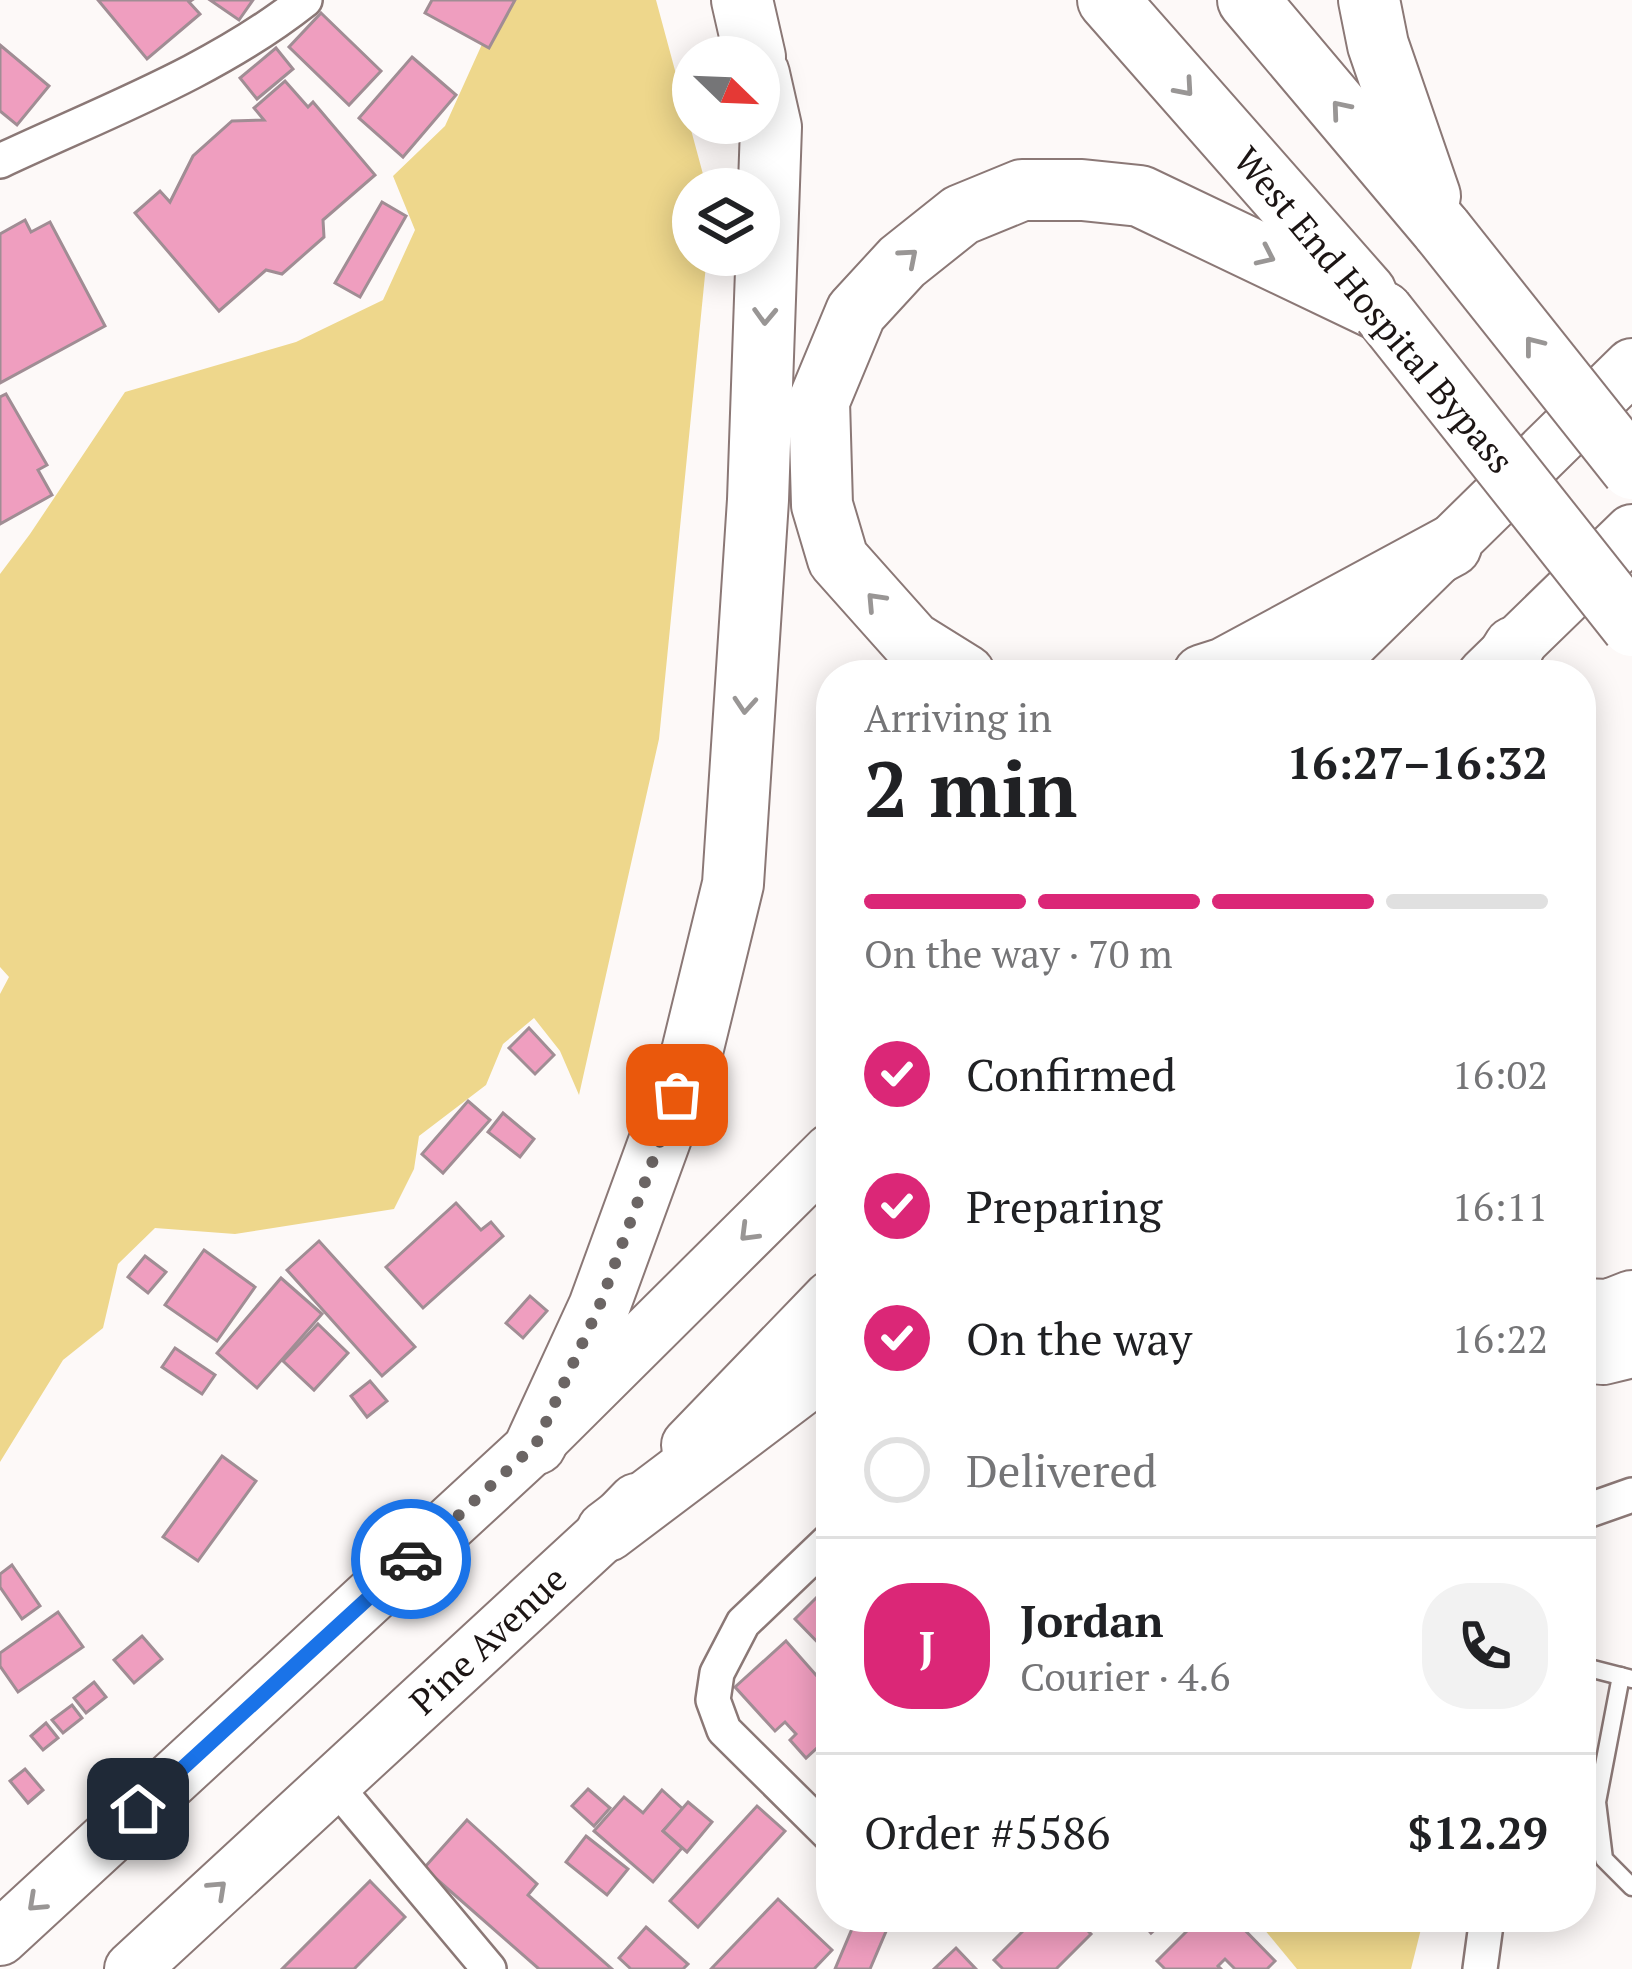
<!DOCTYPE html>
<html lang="en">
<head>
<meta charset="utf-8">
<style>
  body { margin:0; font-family:"PT Serif",serif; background:#f2f2f2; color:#202124; height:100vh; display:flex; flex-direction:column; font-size:45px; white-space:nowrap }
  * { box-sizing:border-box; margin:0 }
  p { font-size:39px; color:#757577 }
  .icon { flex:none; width:66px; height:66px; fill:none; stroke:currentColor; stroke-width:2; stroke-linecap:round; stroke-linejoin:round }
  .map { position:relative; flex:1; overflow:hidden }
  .side { position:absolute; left:816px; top:660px; width:780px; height:1272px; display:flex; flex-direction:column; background:#fff; border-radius:48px; box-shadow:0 6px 30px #0003 }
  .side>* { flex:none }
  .needle { width:78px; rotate:113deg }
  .controls { position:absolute; left:672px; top:36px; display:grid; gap:24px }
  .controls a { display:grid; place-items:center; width:108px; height:108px; border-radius:50%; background:#fff; box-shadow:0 6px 30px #0003; font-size:60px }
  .pin { position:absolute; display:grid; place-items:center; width:102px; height:102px; color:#fff; margin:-51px; border-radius:24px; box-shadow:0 6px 18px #0006 }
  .courier { position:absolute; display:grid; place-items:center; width:120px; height:120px; margin:-60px; border:9px solid #1a73e8; border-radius:50%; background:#fff; color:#222; box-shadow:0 3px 15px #0007 }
  .head em { font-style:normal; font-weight:700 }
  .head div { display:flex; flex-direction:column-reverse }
  .head { display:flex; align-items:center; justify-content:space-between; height:204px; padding:0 48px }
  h1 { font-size:78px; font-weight:700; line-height:90px }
  .bar { display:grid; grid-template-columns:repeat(4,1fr); gap:18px 12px; align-content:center; height:144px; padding:0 48px }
  .bar i { height:15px; border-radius:9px; background:#e0e0e0 }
  .bar .current { background:#db2777 }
  .bar p { grid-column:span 4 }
  .line { display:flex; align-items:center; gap:30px; padding:0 48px; border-top:3px solid #e0e0e0 }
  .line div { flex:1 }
  .round { display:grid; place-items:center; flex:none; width:126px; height:126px; border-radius:48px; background:#f2f2f2 }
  ol { padding:0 48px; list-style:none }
  li { display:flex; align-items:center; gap:36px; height:132px }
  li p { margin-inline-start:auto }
  li .icon { padding:12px; border-radius:50%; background:#db2777; color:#fff; stroke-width:4 }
  li:last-child { color:#757577 }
  li i { width:66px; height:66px; border:6px solid #e0e0e0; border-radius:50% }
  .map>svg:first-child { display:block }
  .green { fill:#eed78c }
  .building { fill:#ef9ebf; stroke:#a08d94; stroke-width:3 }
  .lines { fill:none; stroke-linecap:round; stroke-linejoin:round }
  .lane-casing { stroke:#8b7876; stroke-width:21 }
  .street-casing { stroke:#8b7876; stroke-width:38 }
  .primary-casing { stroke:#8b7876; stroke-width:58 }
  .highway-casing { stroke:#8b7876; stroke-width:64 }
  .lane { stroke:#fff; stroke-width:16 }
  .street { stroke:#fff; stroke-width:33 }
  .primary { stroke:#fff; stroke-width:54 }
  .highway { stroke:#fff; stroke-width:60 }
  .highway-bridge-casing { stroke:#8b7876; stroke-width:64; stroke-linecap:butt }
  .highway-bridge { stroke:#fff; stroke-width:60 }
  .oneway { stroke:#999695 }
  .done { stroke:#6b6564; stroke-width:12; stroke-dasharray:0 21.6 }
  .route { stroke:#1a73e8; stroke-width:15 }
  .labels { text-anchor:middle; stroke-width:10; stroke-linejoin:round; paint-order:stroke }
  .street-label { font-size:36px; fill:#1c1514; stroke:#fff }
</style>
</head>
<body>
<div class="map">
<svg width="1632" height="1969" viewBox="0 0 1632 1969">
  <rect width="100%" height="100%" fill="#fdf9f8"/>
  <g class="green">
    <polygon points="502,0 656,0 707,189 693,189 693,255 707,255 659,739 579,1095 560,1051 534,1018 503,1044 486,1085 419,1136 414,1169 394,1209 235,1234 155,1228 118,1264 103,1328 63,1360 0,1462 0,994 9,977 0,967 0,574 30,534 125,392 296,342 383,300 415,230 393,176 445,126"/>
    <polygon points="1254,1917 1424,1917 1411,1969 1297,1969"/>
  </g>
  <g class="building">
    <polygon points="98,0 192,0 189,2 200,14 147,59"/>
    <polygon points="210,0 253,0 239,20"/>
    <polygon points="432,0 515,0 489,48 425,13"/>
    <polygon points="321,13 381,71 349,105 289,47"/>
    <polygon points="0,45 49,86 17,125 0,111"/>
    <polygon points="276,48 293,69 257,99 240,78"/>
    <polygon points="412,57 456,95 403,157 359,118"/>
    <polygon points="285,81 308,107 313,102 375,175 323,220 324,237 282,274 266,270 219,311 135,213 160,191 170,202 193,156 232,121 264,120 254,108"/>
    <polygon points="382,202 406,216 360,297 335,283"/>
    <polygon points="25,220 31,232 50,222 105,326 0,383 0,234"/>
    <polygon points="6,394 47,465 38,470 52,495 0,524 0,397"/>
    <polygon points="529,1028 554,1055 535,1074 509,1048"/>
    <polygon points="468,1101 490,1120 443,1173 422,1154"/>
    <polygon points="503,1113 534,1139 520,1157 488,1132"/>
    <polygon points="456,1203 481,1230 491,1222 503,1236 423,1308 386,1267"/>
    <polygon points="319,1241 415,1347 382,1376 287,1270"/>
    <polygon points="204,1250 255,1287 217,1341 165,1305"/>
    <polygon points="145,1256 166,1272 148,1293 128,1277"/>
    <polygon points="281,1278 322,1314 257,1388 217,1353"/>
    <polygon points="530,1296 547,1311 523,1338 506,1323"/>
    <polygon points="318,1324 348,1353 314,1390 283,1361"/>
    <polygon points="175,1348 215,1375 202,1394 162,1367"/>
    <polygon points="370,1381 387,1401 367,1417 351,1396"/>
    <polygon points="222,1456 256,1481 198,1561 163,1537"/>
    <polygon points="12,1565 40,1606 22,1619 0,1587 0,1574"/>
    <polygon points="821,1593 831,1603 831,1656 795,1619"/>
    <polygon points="58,1612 83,1647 18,1692 0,1666 0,1653"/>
    <polygon points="142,1636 162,1659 134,1683 114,1660"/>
    <polygon points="786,1641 831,1692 831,1735 806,1758 790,1740 796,1734 785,1722 775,1731 735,1687"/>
    <polygon points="94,1682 106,1697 86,1713 74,1698"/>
    <polygon points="72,1705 82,1718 63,1733 52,1720"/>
    <polygon points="46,1723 58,1738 43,1750 31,1736"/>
    <polygon points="25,1769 43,1790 28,1803 10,1781"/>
    <polygon points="588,1789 610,1808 594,1826 572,1806"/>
    <polygon points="662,1790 683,1809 663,1831 682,1848 653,1882 594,1831 624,1797 643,1813"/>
    <polygon points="688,1802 712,1822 687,1852 663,1831"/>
    <polygon points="757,1806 785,1831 698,1927 670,1901"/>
    <polygon points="467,1820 537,1884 528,1895 612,1969 539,1969 424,1868"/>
    <polygon points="586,1836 628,1869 607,1895 566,1862"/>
    <polygon points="370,1881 405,1917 354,1969 282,1969"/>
    <polygon points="778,1899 832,1950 814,1969 711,1969"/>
    <polygon points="857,1917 887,1929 870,1969 835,1969"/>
    <polygon points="1037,1917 1074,1917 1091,1934 1056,1969 1003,1969 994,1960"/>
    <polygon points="1137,1917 1169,1917 1151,1933"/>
    <polygon points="1201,1917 1232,1917 1275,1961 1267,1969 1235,1969 1225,1959 1218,1966 1221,1969 1165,1969 1157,1961"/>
    <polygon points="646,1927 688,1964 683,1969 631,1969 619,1958"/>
    <polygon points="956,1948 976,1969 934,1969"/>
  </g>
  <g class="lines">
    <g class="lane-casing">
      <g id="lane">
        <polyline points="1581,1666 1632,1679"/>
        <polyline points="1621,1676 1597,1802 1604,1859 1632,1887"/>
      </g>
    </g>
    <g class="street-casing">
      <g id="street">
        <path d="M0,161C104,112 214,72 305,0"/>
        <polyline points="1581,1513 1632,1495"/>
        <polyline points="831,1539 743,1623 717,1673 713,1700 724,1730 831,1836"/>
        <polyline points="333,1783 489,1969"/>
        <polyline points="1480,1969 1487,1917"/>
      </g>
    </g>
    <g class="primary-casing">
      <g id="primary">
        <polyline points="1317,675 1632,366"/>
        <polyline points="1485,675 1632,532"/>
        <polyline points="689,1445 831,1298"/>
        <polyline points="0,1938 536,1444 831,1151"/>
        <polyline points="132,1969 607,1531 636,1501"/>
      </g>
    </g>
    <g class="highway-casing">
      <g id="highway">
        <polyline points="742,0 755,57"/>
        <polyline points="1108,0 1366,293"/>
        <polyline points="1248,0 1442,230"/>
        <polyline points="1369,0 1378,45 1430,196"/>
        <polyline points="965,675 912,642 838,559 822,505 819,401 856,312 902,262 961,215 1022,190 1082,190 1140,196 1383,312"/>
        <polyline points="1203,675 1225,668 1451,546"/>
        <polyline points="1497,675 1514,647"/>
        <polyline points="1581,1309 1609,1310 1632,1301"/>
        <polyline points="1581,1352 1603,1354 1632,1347"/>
        <polyline points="536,1444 599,1307 692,1052 733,884 758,500 771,127 759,74"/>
        <polyline points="607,1531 831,1362"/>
      </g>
    </g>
    <use href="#lane" class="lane"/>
    <use href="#street" class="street"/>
    <use href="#primary" class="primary"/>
    <use href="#highway" class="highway"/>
    <g class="highway-bridge-casing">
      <g id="highway-bridge">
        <polyline points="1442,230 1632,469"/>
        <polyline points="1383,312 1632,626"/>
      </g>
    </g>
    <use href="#highway-bridge" class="highway-bridge"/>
  </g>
  <defs><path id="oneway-chevron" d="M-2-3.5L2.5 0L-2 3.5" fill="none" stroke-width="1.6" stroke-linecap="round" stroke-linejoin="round" transform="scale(3)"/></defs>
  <g class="oneway">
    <use href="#oneway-chevron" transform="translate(1185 88) rotate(49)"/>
    <use href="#oneway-chevron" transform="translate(1340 109) rotate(-130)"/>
    <use href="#oneway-chevron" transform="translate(1266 256) rotate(25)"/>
    <use href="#oneway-chevron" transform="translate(909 257) rotate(-41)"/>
    <use href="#oneway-chevron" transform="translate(765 316) rotate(92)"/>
    <use href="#oneway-chevron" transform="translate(1533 345) rotate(-128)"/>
    <use href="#oneway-chevron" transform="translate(875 601) rotate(-133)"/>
    <use href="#oneway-chevron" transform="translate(745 705) rotate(94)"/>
    <use href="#oneway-chevron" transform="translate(748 1233) rotate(135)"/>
    <use href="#oneway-chevron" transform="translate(218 1889) rotate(-43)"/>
    <use href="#oneway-chevron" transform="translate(36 1903) rotate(137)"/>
  </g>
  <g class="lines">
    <polyline class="done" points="411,1559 536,1444 599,1307 677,1095"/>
    <polyline class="route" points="138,1809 411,1559"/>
  </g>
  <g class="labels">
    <g class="street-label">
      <text transform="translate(1374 310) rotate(50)" y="13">West End Hospital Bypass</text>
      <text transform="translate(488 1640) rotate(-43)" y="13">Pine Avenue</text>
    </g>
  </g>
</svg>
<div class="controls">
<a><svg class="needle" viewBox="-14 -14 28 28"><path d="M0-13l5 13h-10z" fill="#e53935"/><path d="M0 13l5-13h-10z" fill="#757577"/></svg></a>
<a><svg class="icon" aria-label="layers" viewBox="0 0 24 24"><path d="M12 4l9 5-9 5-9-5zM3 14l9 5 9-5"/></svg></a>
</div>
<div class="pin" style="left:677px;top:1095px;background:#ea580c"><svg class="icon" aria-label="bag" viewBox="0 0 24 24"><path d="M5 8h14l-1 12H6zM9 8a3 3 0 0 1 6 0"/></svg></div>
<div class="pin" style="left:138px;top:1809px;background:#1f2937"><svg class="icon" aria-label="home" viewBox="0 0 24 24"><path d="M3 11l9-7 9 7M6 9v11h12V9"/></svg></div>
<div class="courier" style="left:411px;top:1559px"><svg class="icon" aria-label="car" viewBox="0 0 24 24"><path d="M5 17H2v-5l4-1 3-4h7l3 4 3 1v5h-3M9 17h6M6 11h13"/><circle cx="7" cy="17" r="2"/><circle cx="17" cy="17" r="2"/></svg></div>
<section class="side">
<div class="head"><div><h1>2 min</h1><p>Arriving in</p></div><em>16:27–16:32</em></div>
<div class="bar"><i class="current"></i><i class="current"></i><i class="current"></i><i></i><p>On the way · 70 m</p></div>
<ol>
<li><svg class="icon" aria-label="check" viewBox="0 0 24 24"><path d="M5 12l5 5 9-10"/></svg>Confirmed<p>16:02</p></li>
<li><svg class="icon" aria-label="check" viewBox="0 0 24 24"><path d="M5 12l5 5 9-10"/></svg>Preparing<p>16:11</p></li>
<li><svg class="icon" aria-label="check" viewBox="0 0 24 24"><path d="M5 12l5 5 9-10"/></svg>On the way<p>16:22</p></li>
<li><i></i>Delivered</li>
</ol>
<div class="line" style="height:216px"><b class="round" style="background:#db2777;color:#fff">J</b><div><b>Jordan</b><p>Courier · 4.6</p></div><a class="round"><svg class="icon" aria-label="phone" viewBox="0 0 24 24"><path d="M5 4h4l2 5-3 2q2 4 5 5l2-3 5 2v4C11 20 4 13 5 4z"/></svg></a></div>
<div class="line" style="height:156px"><div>Order #5586</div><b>$12.29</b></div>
</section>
</div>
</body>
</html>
